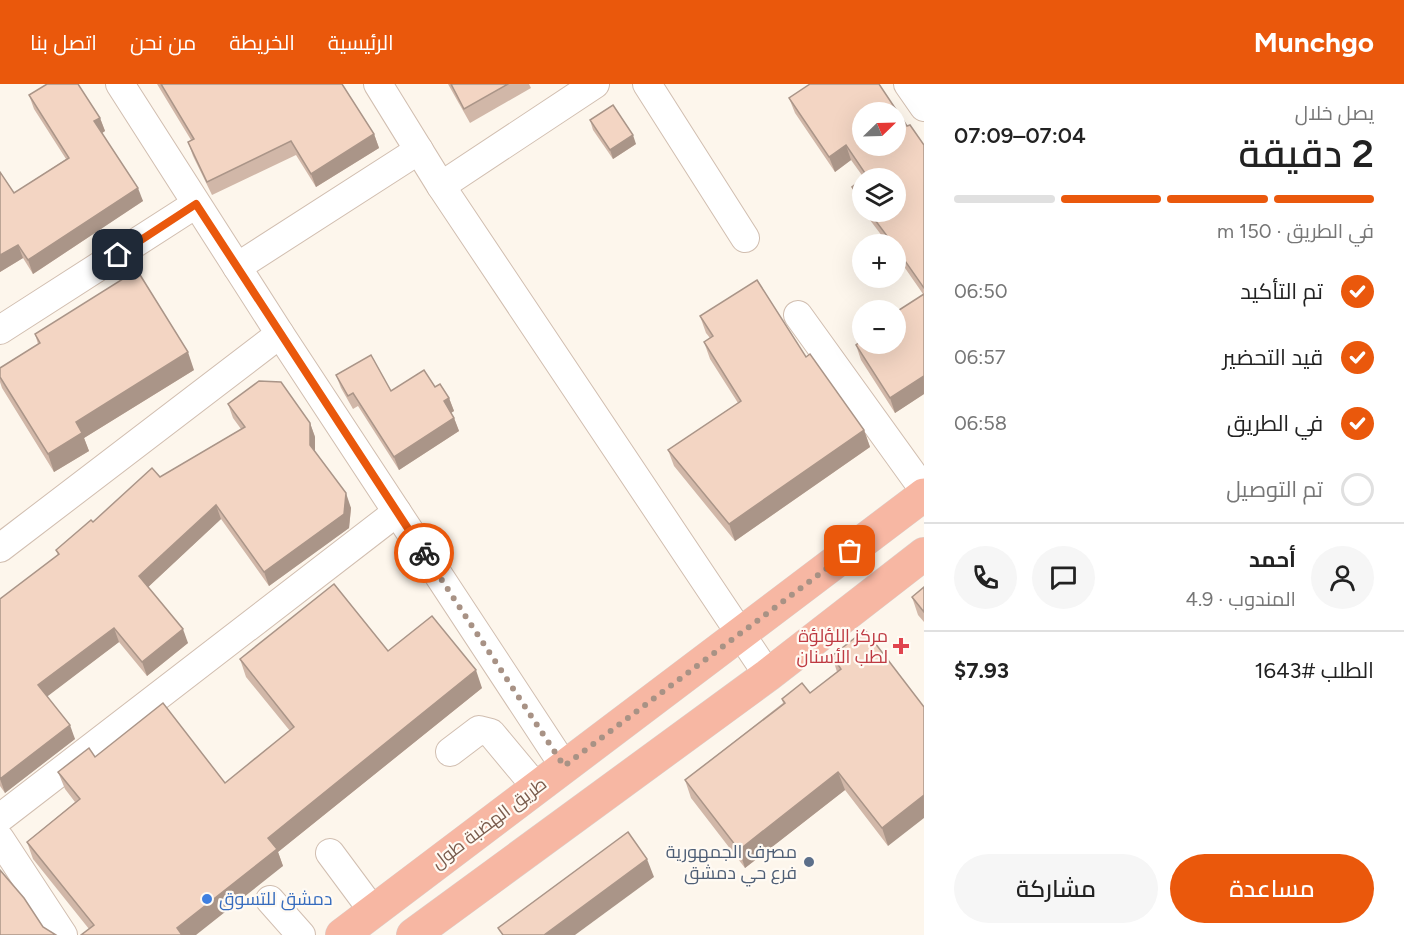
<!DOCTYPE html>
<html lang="ar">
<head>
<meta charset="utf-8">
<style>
  body { margin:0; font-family:Figtree,Cairo,sans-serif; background:#f6f6f6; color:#222; direction:rtl; height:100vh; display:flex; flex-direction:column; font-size:22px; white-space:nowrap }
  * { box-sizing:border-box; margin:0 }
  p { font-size:20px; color:#767676 }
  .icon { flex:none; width:33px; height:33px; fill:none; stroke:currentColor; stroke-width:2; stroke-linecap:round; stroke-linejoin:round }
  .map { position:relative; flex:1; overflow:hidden; direction:ltr }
  .sheet { display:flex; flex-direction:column; background:#fff; width:480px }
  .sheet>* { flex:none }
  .needle { width:39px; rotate:67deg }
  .buttons { position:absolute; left:852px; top:18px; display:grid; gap:12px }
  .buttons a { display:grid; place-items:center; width:54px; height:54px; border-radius:50%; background:#fff; box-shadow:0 6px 24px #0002; font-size:30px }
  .pin { position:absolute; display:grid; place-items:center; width:51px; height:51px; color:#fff; margin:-26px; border-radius:12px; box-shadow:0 3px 9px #0006 }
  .courier { position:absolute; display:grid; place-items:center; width:60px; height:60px; margin:-30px; border:4px solid #ea580c; border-radius:50%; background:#fff; color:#222; box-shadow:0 2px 8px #0007 }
  .overview em { font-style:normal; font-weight:600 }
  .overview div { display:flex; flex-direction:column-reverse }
  .overview { display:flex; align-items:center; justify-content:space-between; height:102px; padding:0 30px }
  h1 { font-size:39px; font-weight:600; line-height:45px }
  .bar { display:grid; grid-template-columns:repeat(4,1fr); gap:9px 6px; align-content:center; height:72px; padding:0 30px }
  .bar i { height:8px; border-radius:4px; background:#e0e0e0 }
  .bar .active { background:#ea580c }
  .bar p { grid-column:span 4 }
  .line { display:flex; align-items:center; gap:15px; padding:0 30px; border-top:2px solid #e0e0e0 }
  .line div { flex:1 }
  .round { display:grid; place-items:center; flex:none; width:63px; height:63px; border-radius:32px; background:#f6f6f6 }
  ol { padding:0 30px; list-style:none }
  li { display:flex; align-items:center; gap:18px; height:66px }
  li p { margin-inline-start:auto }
  li .icon { padding:6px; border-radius:50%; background:#ea580c; color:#fff; stroke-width:4 }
  li:last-child { color:#767676 }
  li i { width:33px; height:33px; border:3px solid #e0e0e0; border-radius:50% }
  .action { display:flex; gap:12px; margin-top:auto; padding:12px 30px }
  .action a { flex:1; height:69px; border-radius:36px; background:#ea580c; color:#fff; font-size:24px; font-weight:600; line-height:69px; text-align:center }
  .action a+a { background:#f6f6f6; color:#222 }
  header { display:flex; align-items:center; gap:36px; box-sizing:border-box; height:84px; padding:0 30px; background:#ea580c; color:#fff }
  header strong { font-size:28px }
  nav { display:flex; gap:33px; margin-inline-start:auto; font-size:21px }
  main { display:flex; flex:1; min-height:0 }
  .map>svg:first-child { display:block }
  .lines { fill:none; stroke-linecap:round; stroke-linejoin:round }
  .minor-casing { stroke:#d1beb0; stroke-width:30 }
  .highway-casing { stroke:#dad1cd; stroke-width:34 }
  .minor { stroke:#fff; stroke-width:28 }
  .highway { stroke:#f7b7a3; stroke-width:33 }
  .wall { fill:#d1b7a8 }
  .shaded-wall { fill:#aa9588 }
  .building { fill:#f3d5c3; stroke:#aa9588; stroke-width:1.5; fill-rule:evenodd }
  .done { stroke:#a89285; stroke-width:6; stroke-dasharray:0 10.8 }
  .route { stroke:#ea580c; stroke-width:8 }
  .health-dot { fill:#e0444e; stroke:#fffaf3; stroke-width:2 }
  .service-dot { fill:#5c6f8a; stroke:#fffaf3; stroke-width:2 }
  .shop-dot { fill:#3f7fe0; stroke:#fffaf3; stroke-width:2 }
  .labels { text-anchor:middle; stroke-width:4.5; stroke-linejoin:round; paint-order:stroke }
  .health-label { font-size:18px; fill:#be3a42; stroke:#fffaf3; text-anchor:end }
  .street-label { font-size:18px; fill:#7a5c4d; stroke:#fffaf3 }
  .service-label { font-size:18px; fill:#4e5e75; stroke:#fffaf3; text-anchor:end }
  .shop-label { font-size:18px; fill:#366cbe; stroke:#fffaf3; text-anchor:start }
</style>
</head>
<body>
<header>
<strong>Munchgo</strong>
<nav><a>الرئيسية</a><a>الخريطة</a><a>من نحن</a><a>اتصل بنا</a></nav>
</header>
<main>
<section class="sheet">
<div class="overview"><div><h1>2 دقيقة</h1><p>يصل خلال</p></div><em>07:04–07:09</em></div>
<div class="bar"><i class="active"></i><i class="active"></i><i class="active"></i><i></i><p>في الطريق · 150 m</p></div>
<ol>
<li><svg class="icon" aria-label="check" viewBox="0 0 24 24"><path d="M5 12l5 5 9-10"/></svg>تم التأكيد<p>06:50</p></li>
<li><svg class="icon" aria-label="check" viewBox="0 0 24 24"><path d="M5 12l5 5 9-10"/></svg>قيد التحضير<p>06:57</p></li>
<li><svg class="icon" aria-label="check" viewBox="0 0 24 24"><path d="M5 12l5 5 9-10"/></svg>في الطريق<p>06:58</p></li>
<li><i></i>تم التوصيل</li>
</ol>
<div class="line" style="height:108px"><a class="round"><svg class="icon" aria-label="person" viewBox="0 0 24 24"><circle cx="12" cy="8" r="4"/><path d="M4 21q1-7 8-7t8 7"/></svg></a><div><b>أحمد</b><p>المندوب · 4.9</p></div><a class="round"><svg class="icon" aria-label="chat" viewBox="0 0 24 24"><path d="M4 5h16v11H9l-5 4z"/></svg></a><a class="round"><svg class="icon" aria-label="phone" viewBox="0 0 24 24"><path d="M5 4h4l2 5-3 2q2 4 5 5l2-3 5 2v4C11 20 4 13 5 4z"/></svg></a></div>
<div class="line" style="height:78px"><div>الطلب #1643</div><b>$7.93</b></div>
<div class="action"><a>مساعدة</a><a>مشاركة</a></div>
</section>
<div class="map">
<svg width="924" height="851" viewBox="0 0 924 851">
  <rect width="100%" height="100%" fill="#fdf6ec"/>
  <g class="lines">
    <g class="minor-casing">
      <g id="minor">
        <polyline points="120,0 280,250 564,682"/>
        <polyline points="378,0 441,102 768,591"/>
        <polyline points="647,0 745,154"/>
        <polyline points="908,0 924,23"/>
        <polyline points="441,102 595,0"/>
        <polyline points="237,183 419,66"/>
        <polyline points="798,231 924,406"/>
        <polyline points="0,246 196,120"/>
        <polyline points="0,464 280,250"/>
        <polyline points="450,668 479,646 491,649 536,703"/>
        <polyline points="0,734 397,428"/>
        <polyline points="0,755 63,851"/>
        <polyline points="330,769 373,827"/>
        <polyline points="270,816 301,851"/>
      </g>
    </g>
    <g class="highway-casing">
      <g id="highway">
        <polyline points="342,851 924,411"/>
        <polyline points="413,851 768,591 924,470"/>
      </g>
    </g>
    <use href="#minor" class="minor"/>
    <use href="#highway" class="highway"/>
  </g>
  <g class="wall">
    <polygon points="157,0 342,0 374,50 379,64 316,103 296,71 212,111 193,72 188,58 191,56"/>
    <polygon points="448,0 529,0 531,4 470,39"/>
    <polygon points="29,11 100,34 105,47 102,49 143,117 33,190 23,174 0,188 0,88 14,109 66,75 34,25"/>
    <polygon points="789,14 907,42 924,61 924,310 895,329 861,276 856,261 923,210 896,171 896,160 888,160 864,128 896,128 864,94 851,76 835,88 795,29"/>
    <polygon points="590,36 636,60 613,75 593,46"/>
    <polygon points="862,95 862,126 857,118 852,103"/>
    <polygon points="700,232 806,273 864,346 870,363 735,457 674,382 668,366 738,319 710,275 704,258 710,254 706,249"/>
    <polygon points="35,250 194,286 84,354 89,367 54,388 2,304 0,298 0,284 38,260"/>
    <polygon points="336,291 391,307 435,303 449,314 454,327 451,329 454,334 459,347 399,386 358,322 353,325 341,304"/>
    <polygon points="228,320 310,339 315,353 315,368 351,424 349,444 269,502 221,435 148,503 188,559 147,592 119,558 47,612 75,655 5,709 0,702 0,515 58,471 56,466 93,438 160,393 241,345 233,334"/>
    <polygon points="924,503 924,538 918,531 912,513"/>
    <polygon points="865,546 888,762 845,706 745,784 691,714 685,696 783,619 782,615 810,609 837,588 832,572"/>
    <polygon points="388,567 482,604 278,768 283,782 89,845 33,775 27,758 75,718 65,705 58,688 95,673 225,699 290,647 246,593 240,575"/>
  </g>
  <g class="shaded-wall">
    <polygon points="100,34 105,47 99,51 94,37"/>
    <polygon points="374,50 379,64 316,103 311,90"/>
    <polygon points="633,51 636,60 613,75 610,66"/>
    <polygon points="846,61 851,76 835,88 829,73"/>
    <polygon points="138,104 143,117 33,190 28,176"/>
    <polygon points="18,161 23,174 0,188 0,171"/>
    <polygon points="188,268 194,286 84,354 89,367 54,388 48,370 76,338"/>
    <polygon points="924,292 924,310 895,329 890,314"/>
    <polygon points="449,314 454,327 449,330 444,317"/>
    <polygon points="454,334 459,347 399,386 394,373"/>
    <polygon points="310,339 315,353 315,375 310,361"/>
    <polygon points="864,346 870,363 735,457 729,440"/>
    <polygon points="346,409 351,424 349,444 269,502 264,488"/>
    <polygon points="216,421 221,435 145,506 139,492"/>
    <polygon points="114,544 119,558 44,615 38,601"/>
    <polygon points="183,545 188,559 147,592 142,578"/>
    <polygon points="476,586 482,604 278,768 283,782 196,851 179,851 177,844 268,754"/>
    <polygon points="70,641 75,655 5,709 0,695"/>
    <polygon points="838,688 845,706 745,784 739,766"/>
    <polygon points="924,711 924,734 888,762 882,744"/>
    <polygon points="647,775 654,793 575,851 544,851"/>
  </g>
  <g class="building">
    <polygon points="47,0 78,0 100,34 94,37 138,104 28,176 18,161 0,171 0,88 14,109 69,74 29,11"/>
    <polygon points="161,0 342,0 374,50 311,90 291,57 207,98 188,58 194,55"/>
    <polygon points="451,0 508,0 464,25"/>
    <path d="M810,0H879L907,42L910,41L924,61V204L896,164V160H893L869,128H896V94H864L867,92L846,61L829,73L789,14ZM862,28H896V62H862Z"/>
    <polygon points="613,21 633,51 610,66 590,36"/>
    <polygon points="862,95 862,118 852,103"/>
    <polygon points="137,186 188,268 76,338 82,349 48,370 0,293 0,284 40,259 35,250"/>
    <polygon points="757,196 806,273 810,270 864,346 729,440 668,366 741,317 704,258 713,252 700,232"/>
    <polygon points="924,210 924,292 890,314 856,261 862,256 862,260 896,260 896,228"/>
    <polygon points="371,271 391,307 424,286 435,303 440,300 449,314 444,317 454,334 394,373 353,309 348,312 336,291"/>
    <polygon points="259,297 281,298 310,339 310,361 346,409 344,430 264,488 216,421 139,492 183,545 142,578 114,544 38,601 70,641 0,695 0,515 59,470 56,466 91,436 93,438 152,384 160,393 245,343 228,320"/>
    <polygon points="334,500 388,567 432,532 476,586 268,754 277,765 177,844 182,851 81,851 94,841 27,758 80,715 58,688 89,664 95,673 163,619 225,699 294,643 240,575"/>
    <polygon points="924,503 924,528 912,513"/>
    <polygon points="865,546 924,623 924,711 882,744 838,688 739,766 685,696 785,619 782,615 802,599 810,609 841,585 832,572"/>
    <polygon points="628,748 647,775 544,851 503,851 498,844"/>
    <polygon points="0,786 24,814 43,843 56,851 0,851"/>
  </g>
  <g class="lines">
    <polyline class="done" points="424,469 564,682 850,467"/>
    <polyline class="route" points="118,171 196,120 424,469"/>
  </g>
  <path class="health-dot" d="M898 553h6v6h6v6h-6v6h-6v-6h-6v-6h6z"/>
  <circle class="service-dot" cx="809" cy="778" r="6"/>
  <circle class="shop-dot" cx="207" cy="815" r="6"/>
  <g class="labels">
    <g class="health-label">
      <text x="888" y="558">مركز اللؤلؤة<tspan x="888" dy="21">لطب الأسنان</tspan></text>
    </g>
    <g class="street-label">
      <text transform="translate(489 739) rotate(-37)" y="6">طريق الهضبة طول</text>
    </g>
    <g class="service-label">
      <text x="797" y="774">مصرف الجمهورية<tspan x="797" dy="21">فرع حي دمشق</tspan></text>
    </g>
    <g class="shop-label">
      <text x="219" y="821">دمشق للتسوق</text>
    </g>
  </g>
</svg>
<div class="buttons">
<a><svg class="needle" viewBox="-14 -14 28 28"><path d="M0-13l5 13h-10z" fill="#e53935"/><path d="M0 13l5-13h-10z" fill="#767676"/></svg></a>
<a><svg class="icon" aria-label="layers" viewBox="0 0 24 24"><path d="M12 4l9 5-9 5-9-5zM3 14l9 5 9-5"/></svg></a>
<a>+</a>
<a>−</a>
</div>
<div class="pin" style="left:850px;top:467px;background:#ea580c"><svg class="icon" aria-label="bag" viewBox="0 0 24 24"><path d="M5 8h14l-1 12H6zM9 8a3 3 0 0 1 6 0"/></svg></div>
<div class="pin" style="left:118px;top:171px;background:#1f2937"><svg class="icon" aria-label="home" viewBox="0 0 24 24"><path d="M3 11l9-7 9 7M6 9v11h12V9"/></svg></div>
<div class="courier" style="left:424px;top:469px"><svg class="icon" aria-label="bike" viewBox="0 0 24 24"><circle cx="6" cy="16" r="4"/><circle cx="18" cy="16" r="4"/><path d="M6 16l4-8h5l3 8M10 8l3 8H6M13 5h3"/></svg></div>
</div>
</main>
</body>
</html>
